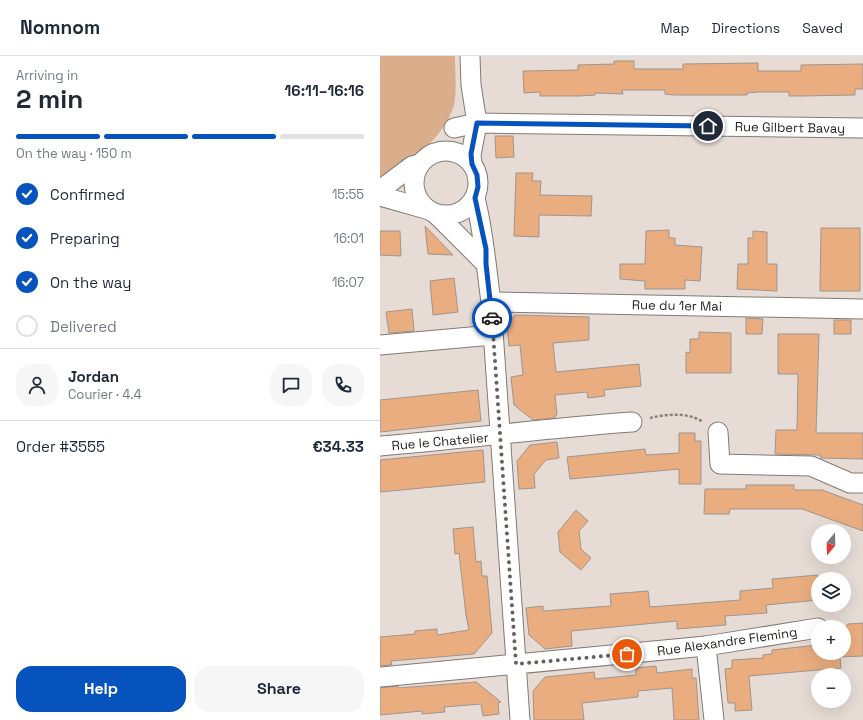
<!DOCTYPE html>
<html lang="en">
<head>
<meta charset="utf-8">
<style>
  body { margin:0; font-family:"Space Grotesk",sans-serif; background:#f6f6f7; color:#1f2937; height:100vh; display:flex; flex-direction:column; font-size:15px; white-space:nowrap }
  * { box-sizing:border-box; margin:0 }
  p { font-size:13px; color:#747a83 }
  .icon { flex:none; width:22px; height:22px; fill:none; stroke:currentColor; stroke-width:2; stroke-linecap:round; stroke-linejoin:round }
  .map { position:relative; flex:1; overflow:hidden }
  .side { display:flex; flex-direction:column; background:#fff; width:380px }
  .side>* { flex:none }
  .needle { width:26px; rotate:199deg }
  .fabs { position:absolute; left:431px; top:468px; display:grid; gap:8px }
  .fabs a { display:grid; place-items:center; width:40px; height:40px; border-radius:50%; background:#fff; box-shadow:0 4px 16px #0002; font-size:20px }
  .pin { position:absolute; display:grid; place-items:center; width:34px; height:34px; color:#fff; margin:-17px; border:2px solid #fff; border-radius:50%; box-shadow:0 1px 4px #0007 }
  .courier { position:absolute; display:grid; place-items:center; width:40px; height:40px; margin:-20px; border:3px solid #0653bd; border-radius:50%; background:#fff; color:#222; box-shadow:0 1px 5px #0007 }
  .headline em { font-style:normal; font-weight:600 }
  .headline div { display:flex; flex-direction:column-reverse }
  .headline { display:flex; align-items:center; justify-content:space-between; height:68px; padding:0 16px }
  h1 { font-size:26px; font-weight:600; line-height:30px }
  .bar { display:grid; grid-template-columns:repeat(4,1fr); gap:6px 4px; align-content:center; height:48px; padding:0 16px }
  .bar i { height:5px; border-radius:3px; background:#e0e1e3 }
  .bar .on { background:#0653bd }
  .bar p { grid-column:span 4 }
  .line { display:flex; align-items:center; gap:10px; padding:0 16px; border-top:1px solid #e0e1e3 }
  .line div { flex:1 }
  .round { display:grid; place-items:center; flex:none; width:42px; height:42px; border-radius:16px; background:#f6f6f7 }
  ol { padding:0 16px; list-style:none }
  li { display:flex; align-items:center; gap:12px; height:44px }
  li p { margin-inline-start:auto }
  li .icon { padding:4px; border-radius:50%; background:#0653bd; color:#fff; stroke-width:4 }
  li:last-child { color:#747a83 }
  li i { width:22px; height:22px; border:2px solid #e0e1e3; border-radius:50% }
  .primary-button { display:flex; gap:8px; margin-top:auto; padding:8px 16px }
  .primary-button a { flex:1; height:46px; border-radius:16px; background:#0653bd; color:#fff; font-size:16px; font-weight:600; line-height:46px; text-align:center }
  .primary-button a+a { background:#f6f6f7; color:#1f2937 }
  header { display:flex; align-items:center; gap:24px; box-sizing:border-box; height:56px; padding:0 20px; background:#fff; border-bottom:1px solid #e0e1e3 }
  header strong { font-size:19px }
  nav { display:flex; gap:22px; margin-inline-start:auto; font-size:14px }
  main { display:flex; flex:1; min-height:0 }
  .map>svg:first-child { display:block }
  .green { fill:#daad8b }
  .building { fill:#eaad7f; stroke:#9e958e }
  .lines { fill:none; stroke-linecap:round; stroke-linejoin:round }
  .minor-casing { stroke:#837a73; stroke-width:21 }
  .path { stroke:#87807b; stroke-width:2.5; stroke-dasharray:3 2; stroke-linecap:butt }
  .minor { stroke:#fff; stroke-width:19 }
  .done { stroke:#67615d; stroke-width:4; stroke-dasharray:0 7.2 }
  .route { stroke:#0653bd; stroke-width:5 }
  .labels { text-anchor:middle; stroke-width:3; stroke-linejoin:round; paint-order:stroke }
  .street-label { font-size:13px; fill:#231f1c; stroke:#fff }
</style>
</head>
<body>
<header>
<strong>Nomnom</strong>
<nav><a>Map</a><a>Directions</a><a>Saved</a></nav>
</header>
<main>
<section class="side">
<div class="headline"><div><h1>2 min</h1><p>Arriving in</p></div><em>16:11–16:16</em></div>
<div class="bar"><i class="on"></i><i class="on"></i><i class="on"></i><i></i><p>On the way · 150 m</p></div>
<ol>
<li><svg class="icon" aria-label="check" viewBox="0 0 24 24"><path d="M5 12l5 5 9-10"/></svg>Confirmed<p>15:55</p></li>
<li><svg class="icon" aria-label="check" viewBox="0 0 24 24"><path d="M5 12l5 5 9-10"/></svg>Preparing<p>16:01</p></li>
<li><svg class="icon" aria-label="check" viewBox="0 0 24 24"><path d="M5 12l5 5 9-10"/></svg>On the way<p>16:07</p></li>
<li><i></i>Delivered</li>
</ol>
<div class="line" style="height:72px"><a class="round"><svg class="icon" aria-label="person" viewBox="0 0 24 24"><circle cx="12" cy="8" r="4"/><path d="M4 21q1-7 8-7t8 7"/></svg></a><div><b>Jordan</b><p>Courier · 4.4</p></div><a class="round"><svg class="icon" aria-label="chat" viewBox="0 0 24 24"><path d="M4 5h16v11H9l-5 4z"/></svg></a><a class="round"><svg class="icon" aria-label="phone" viewBox="0 0 24 24"><path d="M5 4h4l2 5-3 2q2 4 5 5l2-3 5 2v4C11 20 4 13 5 4z"/></svg></a></div>
<div class="line" style="height:52px"><div>Order #3555</div><b>€34.33</b></div>
<div class="primary-button"><a>Help</a><a>Share</a></div>
</section>
<div class="map">
<svg width="483" height="664" viewBox="0 0 483 664">
  <rect width="100%" height="100%" fill="#e6dcd5"/>
  <path class="green" d="M0,0H75C75,14 77,37 74,49C63,85 29,105 0,126Z"/>
  <g class="building">
    <polygon points="234,5 254,5 254,13 303,13 303,8 378,7 378,15 421,15 421,9 483,8 483,33 475,33 475,39 421,40 409,40 409,36 378,36 367,37 367,39 295,39 285,38 285,34 242,34 243,38 215,37 215,39 199,40 160,40 160,36 144,37 143,15 198,14 198,9 234,8"/>
    <polygon points="115,80 133,80 134,101 116,102"/>
    <polygon points="136,117 153,117 152,125 161,125 160,139 212,140 211,160 159,159 159,181 134,180"/>
    <polygon points="45,170 73,199 48,198"/>
    <polygon points="441,172 480,172 480,235 440,235"/>
    <polygon points="289,174 289,182 295,182 295,189 322,191 320,225 305,224 305,233 265,233 265,225 240,223 240,208 265,208 266,175"/>
    <polygon points="0,175 20,175 21,200 0,199"/>
    <polygon points="373,175 387,176 387,208 397,208 397,235 357,233 358,208 368,208 368,182 373,182"/>
    <polygon points="74,222 78,256 53,259 50,225"/>
    <polygon points="32,253 34,275 9,277 6,256"/>
    <polygon points="135,259 209,261 209,284 173,287 176,316 259,308 261,330 224,334 225,340 208,342 207,336 175,339 177,359 175,359 175,362 153,364 134,349 131,321 143,319 140,289 129,290 127,269"/>
    <polygon points="366,262 383,263 382,278 366,278"/>
    <rect x="454" y="264" width="17" height="14"/>
    <polygon points="319,276 351,277 351,317 306,317 306,296 310,297 310,283 319,283"/>
    <polygon points="398,278 439,278 436,377 483,377 483,403 441,402 440,399 395,398 396,374 417,374 418,318 398,318"/>
    <polygon points="98,334 101,365 0,376 0,344"/>
    <polygon points="299,377 315,377 315,385 321,385 321,428 299,428 299,413 190,423 187,401 265,393 266,399 299,397"/>
    <polygon points="177,386 179,402 166,404 154,418 155,432 139,433 137,405 150,389"/>
    <polygon points="103,394 105,426 0,436 0,404"/>
    <polygon points="366,429 414,429 414,434 442,434 483,449 483,475 422,453 350,453 349,458 324,458 325,433 366,433"/>
    <polygon points="196,454 208,465 199,475 201,493 211,502 201,514 180,496 178,476"/>
    <polygon points="93,471 96,506 101,505 102,520 107,520 112,577 94,598 11,605 12,609 0,610 0,581 35,578 35,575 57,573 57,579 89,574 86,559 79,497 75,498 73,473"/>
    <polygon points="438,519 438,544 386,549 387,557 345,560 346,569 297,573 297,565 191,575 192,590 165,593 149,579 146,552 163,550 163,555 231,550 230,538 268,535 270,551 360,544 360,535 393,532 392,523"/>
    <polygon points="483,567 483,600 460,601 461,612 369,620 372,654 355,655 355,647 348,647 345,613 352,612 352,604 383,602 383,599 392,598 392,594 438,589 438,597 464,597 464,573 468,568"/>
    <polygon points="276,610 277,617 312,613 312,622 316,622 319,664 294,664 292,632 258,635 258,641 202,647 204,664 154,664 153,635 165,621 214,616 215,623 256,619 256,612"/>
    <polygon points="96,626 121,646 118,647 119,658 103,660 101,648 64,651 65,656 42,658 42,655 0,659 0,632 18,630 18,632"/>
  </g>
  <g class="lines">
    <g class="minor-casing">
      <g id="minor">
        <polyline points="90,0 91,29 97,67 91,99 92,108"/>
        <polyline points="74,72 97,67 483,72"/>
        <circle cx="66" cy="127" r="32"/>
        <polyline points="0,134 32,110 40,108"/>
        <polyline points="0,140 46,153"/>
        <path d="M95,142C104,177 106,211 111,246L140,664"/>
        <polyline points="56,158 106,208"/>
        <polyline points="111,246 483,253"/>
        <polyline points="0,289 113,279"/>
        <polyline points="338,376 340,408 431,410 470,427 483,427"/>
        <path d="M0,390C84,383 168,372 252,366"/>
        <polyline points="326,590 334,664"/>
        <polyline points="0,621 326,590 438,572"/>
      </g>
    </g>
    <path class="path" d="M270,362C287,358 308,356 323,366"/>
    <use href="#minor" class="minor"/>
  </g>
  <g class="lines">
    <polyline class="done" points="112,262 136,608 247,598"/>
    <polyline class="route" points="112,262 106,208 106,193 95,142 98,131 97,119 92,108 91,98 97,67 328,70"/>
  </g>
  <g class="labels">
    <g class="street-label">
      <text transform="translate(410 71) rotate(1)" y="5">Rue Gilbert Bavay</text>
      <text transform="translate(297 249) rotate(1)" y="5">Rue du 1er Mai</text>
      <text transform="translate(60 385) rotate(-5)" y="5">Rue le Chatelier</text>
      <text transform="translate(347 585) rotate(-8)" y="5">Rue Alexandre Fleming</text>
    </g>
  </g>
</svg>
<div class="fabs">
<a><svg class="needle" viewBox="-14 -14 28 28"><path d="M0-13l5 13h-10z" fill="#e53935"/><path d="M0 13l5-13h-10z" fill="#747a83"/></svg></a>
<a><svg class="icon" aria-label="layers" viewBox="0 0 24 24"><path d="M12 4l9 5-9 5-9-5zM3 14l9 5 9-5"/></svg></a>
<a>+</a>
<a>−</a>
</div>
<div class="pin" style="left:247px;top:598px;background:#ea580c"><svg class="icon" aria-label="bag" viewBox="0 0 24 24"><path d="M5 8h14l-1 12H6zM9 8a3 3 0 0 1 6 0"/></svg></div>
<div class="pin" style="left:328px;top:70px;background:#1f2937"><svg class="icon" aria-label="home" viewBox="0 0 24 24"><path d="M3 11l9-7 9 7M6 9v11h12V9"/></svg></div>
<div class="courier" style="left:112px;top:262px"><svg class="icon" aria-label="car" viewBox="0 0 24 24"><path d="M5 17H2v-5l4-1 3-4h7l3 4 3 1v5h-3M9 17h6M6 11h13"/><circle cx="7" cy="17" r="2"/><circle cx="17" cy="17" r="2"/></svg></div>
</div>
</main>
</body>
</html>
